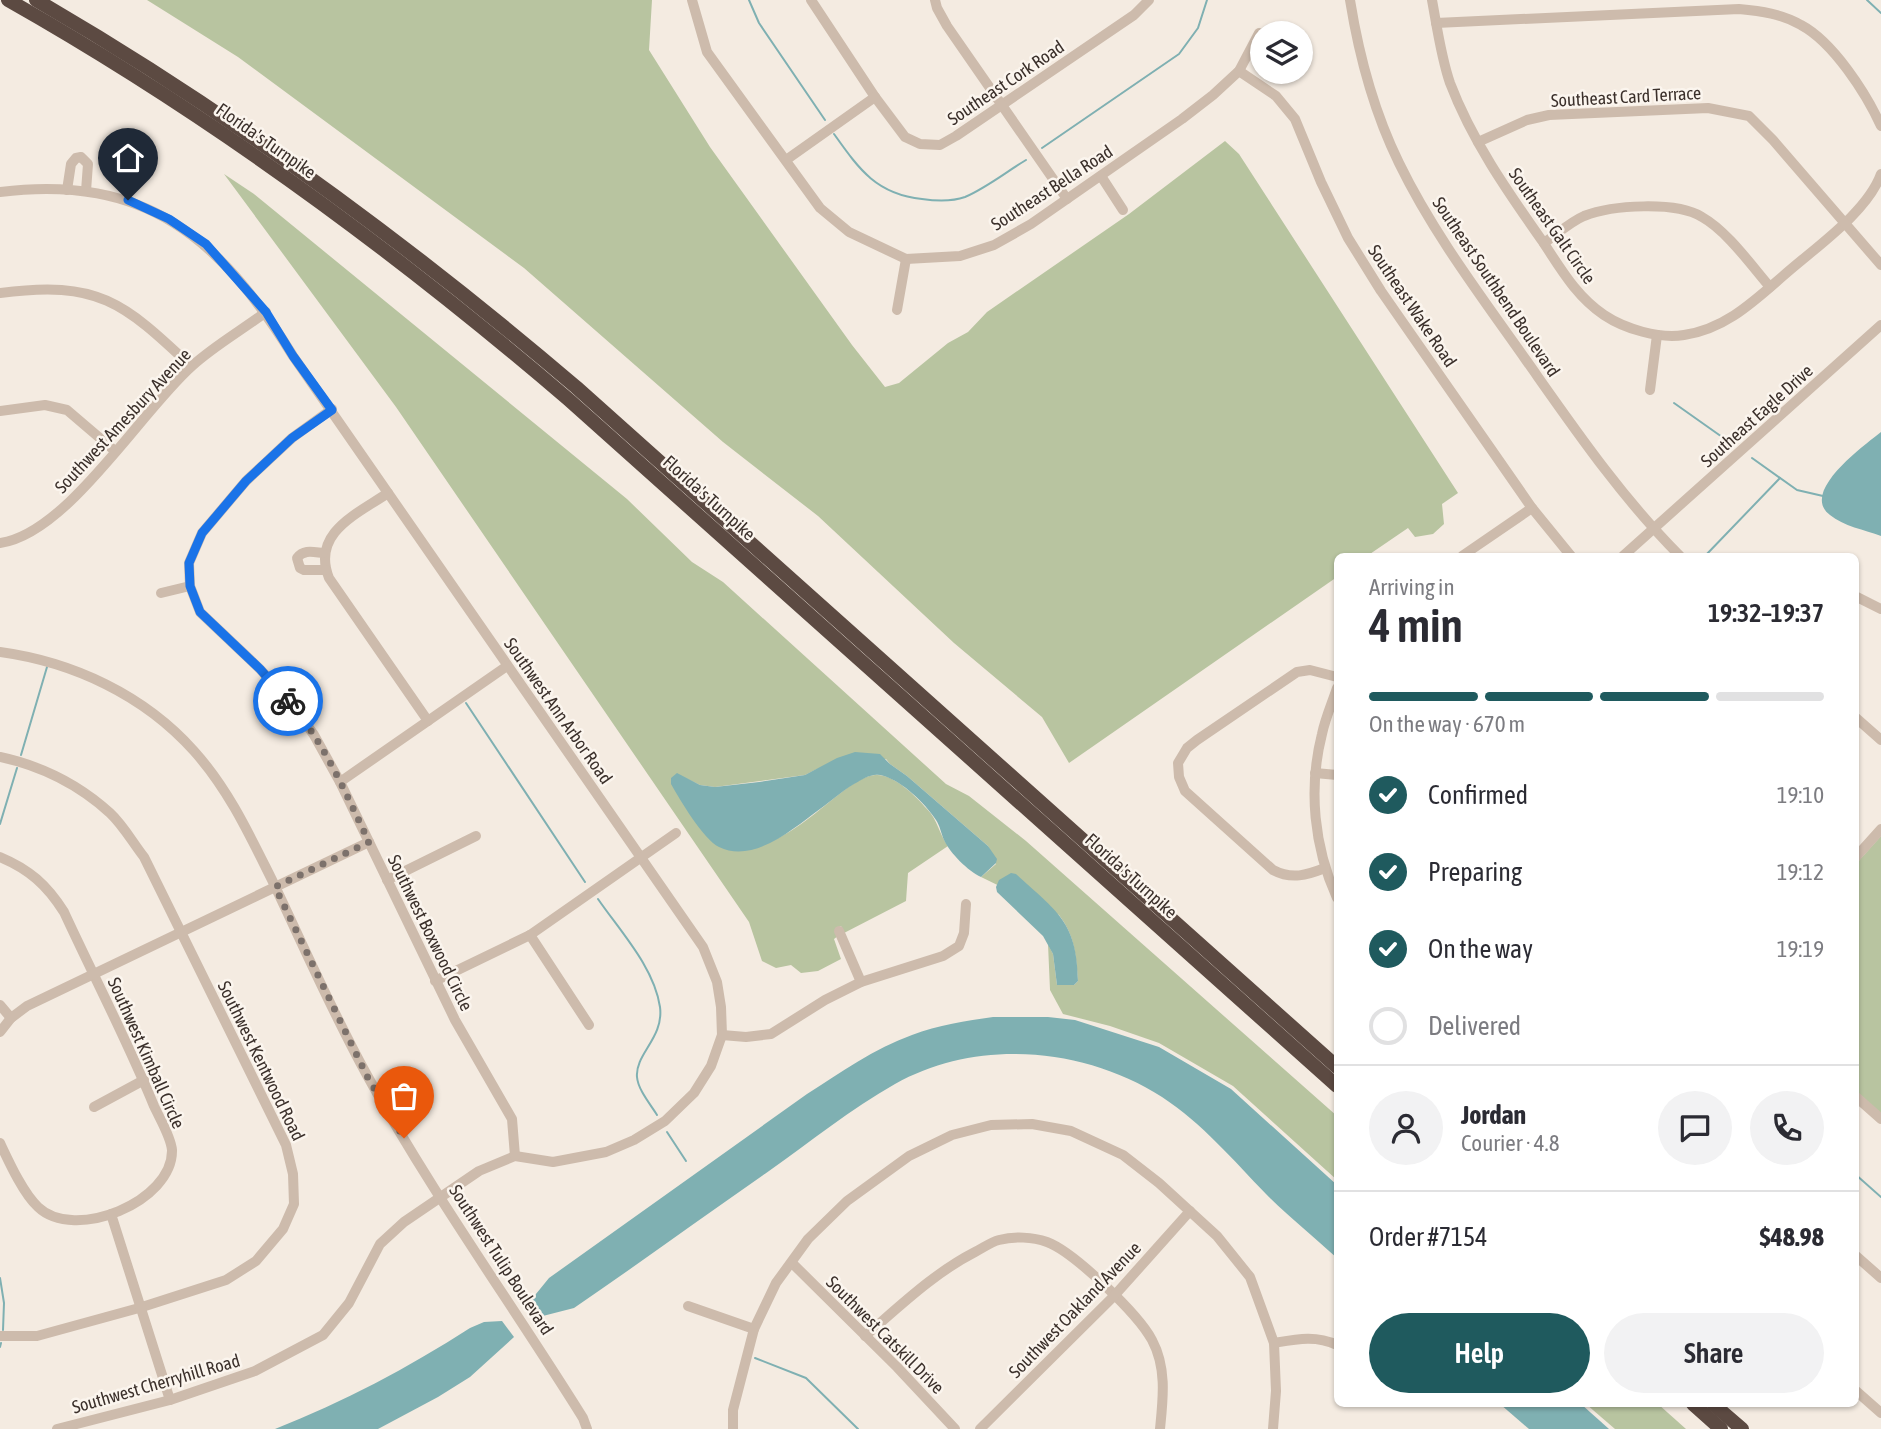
<!DOCTYPE html>
<html lang="en">
<head>
<meta charset="utf-8">
<style>
  body { margin:0; font-family:"Asap Condensed",sans-serif; background:#f2f2f3; color:#2b2b33; height:100vh; display:flex; flex-direction:column; font-size:26px; white-space:nowrap }
  * { box-sizing:border-box; margin:0 }
  p { font-size:23px; color:#7c7c81 }
  .icon { flex:none; width:38px; height:38px; fill:none; stroke:currentColor; stroke-width:2; stroke-linecap:round; stroke-linejoin:round }
  .map { position:relative; flex:1; overflow:hidden }
  .side { position:absolute; left:1334px; top:553px; width:525px; height:854px; display:flex; flex-direction:column; background:#fff; border-radius:10px; box-shadow:0 2px 5px #0004 }
  .side>* { flex:none }
  .fabs { position:absolute; left:1250px; top:21px; display:grid; gap:14px }
  .fabs a { display:grid; place-items:center; width:63px; height:63px; border-radius:50%; background:#fff; box-shadow:0 2px 5px #0004; font-size:35px }
  .pin { position:absolute; display:grid; place-items:center; width:60px; height:60px; color:#fff; margin:-72px -30px; border-radius:50% 50% 50% 0; rotate:-45deg; box-shadow:0 0 7px #0007 }
  .pin .icon { rotate:45deg }
  .courier { position:absolute; display:grid; place-items:center; width:70px; height:70px; margin:-35px; border:5px solid #1a73e8; border-radius:50%; background:#fff; color:#222; box-shadow:0 2px 9px #0007 }
  .overview em { font-style:normal; font-weight:600 }
  .overview div { display:flex; flex-direction:column-reverse }
  .overview { display:flex; align-items:center; justify-content:space-between; height:119px; padding:0 35px }
  h1 { font-size:46px; font-weight:600; line-height:52px }
  .bar { display:grid; grid-template-columns:repeat(4,1fr); gap:10px 7px; align-content:center; height:84px; padding:0 35px }
  .bar i { height:9px; border-radius:5px; background:#e1e1e2 }
  .bar .current { background:#1f5a5e }
  .bar p { grid-column:span 4 }
  .line { display:flex; align-items:center; gap:18px; padding:0 35px; border-top:2px solid #e1e1e2 }
  .line div { flex:1 }
  .round { display:grid; place-items:center; flex:none; width:74px; height:74px; border-radius:37px; background:#f2f2f3 }
  ol { padding:0 35px; list-style:none }
  li { display:flex; align-items:center; gap:21px; height:77px }
  li p { margin-inline-start:auto }
  li .icon { padding:7px; border-radius:50%; background:#1f5a5e; color:#fff; stroke-width:4 }
  li:last-child { color:#7c7c81 }
  li i { width:38px; height:38px; border:4px solid #e1e1e2; border-radius:50% }
  .action { display:flex; gap:14px; margin-top:auto; padding:14px 35px }
  .action a { flex:1; height:80px; border-radius:42px; background:#1f5a5e; color:#fff; font-size:28px; font-weight:600; line-height:80px; text-align:center }
  .action a+a { background:#f2f2f3; color:#2b2b33 }
  .map>svg:first-child { display:block }
  .green { fill:#b8c4a0 }
  .water { fill:#7fb0b2 }
  .lines { fill:none; stroke-linecap:round; stroke-linejoin:round }
  .stream { stroke:#7fb0b2; stroke-width:2 }
  .minor { stroke:#cdbbac; stroke-width:10 }
  .highway { stroke:#5c4a42; stroke-width:14 }
  .done { stroke:#7c716b; stroke-width:7; stroke-dasharray:0 12.6 }
  .route { stroke:#1a73e8; stroke-width:9 }
  .labels { text-anchor:middle; stroke-width:5; stroke-linejoin:round; paint-order:stroke }
  .street-label { font-size:18px; fill:#3b302b; stroke:#fbf5ee }
</style>
</head>
<body>
<div class="map">
<svg width="1881" height="1429" viewBox="0 0 1881 1429">
  <rect width="100%" height="100%" fill="#f4ebe1"/>
  <g class="green">
    <polygon points="147,0 652,0 649,50 710,147 852,345 885,387 899,383 948,343 968,332 987,312 1129,214 1225,141 1239,154 1458,493 1442,504 1444,524 1433,534 1415,537 1408,528 1367,556 1337,556 1337,577 1069,763 1042,717 954,643 818,516 723,442 524,268 238,57"/>
    <path d="M224,174L254,194L627,499L692,562L723,582L946,784L969,796L1026,841L1337,1116V1180L1233,1086L1159,1043L1110,1026L1063,1014L1050,990L1048,944L1053,954L1057,985H1074L1078,981C1076,955 1075,936 1059,915L981,877L996,864L988,846L907,776L890,764L886,759L817,769L805,775L715,787L700,785L677,774L736,850C775,849 808,819 838,795C847,788 862,776 875,775C893,773 916,796 927,809C938,820 939,834 948,846L908,873L906,901L844,933L841,926L835,929L838,936L834,939L841,959L818,971L801,973L791,965L776,968L762,961L749,922L396,407Z"/>
    <polygon points="1881,836 1881,1114 1855,1090 1855,865"/>
    <polygon points="1586,1404 1658,1404 1686,1429 1615,1429"/>
  </g>
  <g class="water">
    <path d="M1881,432V536C1865,530 1843,526 1830,515C1799,492 1865,445 1881,432Z"/>
    <path d="M855,752L880,754L890,764L907,776L988,846L997,859L996,863L981,877C968,871 950,853 944,840C941,833 940,826 936,820C925,803 903,782 884,776C872,772 864,779 854,784C842,791 831,801 820,809C794,828 754,864 719,847C703,839 680,800 671,784V778L677,773L700,785L715,787L759,782L805,775L837,758Z"/>
    <path d="M1011,873L1016,874C1057,912 1077,921 1078,981L1074,985H1057L1053,954L1043,936L997,892L996,887L999,880Z"/>
    <path d="M993,1017H1048L1075,1020L1159,1047L1231,1089L1337,1185V1258C1314,1237 1288,1216 1266,1194C1233,1160 1203,1124 1162,1097C1084,1047 977,1038 895,1084C851,1109 810,1142 769,1171C704,1216 640,1263 574,1308L535,1318L527,1305L549,1278L807,1094C840,1073 875,1048 912,1035C938,1025 966,1021 993,1017Z"/>
    <path d="M502,1321L514,1337L470,1377L438,1397L378,1429H275C343,1402 408,1368 470,1328L484,1322Z"/>
    <polygon points="1500,1404 1581,1404 1609,1429 1529,1429"/>
  </g>
  <g class="lines">
    <g class="stream">
      <polyline points="749,0 759,23 825,120"/>
      <polyline points="1867,0 1881,13"/>
      <path d="M834,134C859,169 876,194 922,199C936,201 951,202 965,197C986,188 1006,172 1026,160"/>
      <polyline points="1042,148 1179,54 1198,28 1207,0"/>
      <polyline points="1674,403 1732,444"/>
      <polyline points="1752,458 1797,490 1823,496"/>
      <polyline points="1705,556 1780,478"/>
      <polyline points="466,703 585,882"/>
      <polyline points="21,755 47,667"/>
      <polyline points="0,824 17,768"/>
      <path d="M598,899C620,931 654,967 660,1007C664,1038 635,1054 637,1077C638,1090 651,1105 657,1115"/>
      <polyline points="667,1132 686,1161"/>
      <polyline points="1855,1174 1881,1197"/>
      <polyline points="0,1278 4,1303 3,1330"/>
      <polyline points="0,1347 1,1343"/>
      <polyline points="755,1358 806,1378 858,1429"/>
    </g>
    <g class="minor">
      <polyline points="692,0 707,52 820,208 849,232 906,259 960,256 994,245 1031,224 1182,119 1213,95 1239,71 1259,33"/>
      <polyline points="811,0 875,97 905,137 920,144 940,145 956,136 1134,15 1149,0"/>
      <polyline points="935,0 937,8 947,26 1067,199"/>
      <path d="M1350,0C1359,56 1374,112 1399,163C1433,233 1481,296 1526,360C1574,428 1621,497 1680,556"/>
      <path d="M1432,0C1437,27 1441,57 1450,83C1472,141 1508,192 1543,242C1561,269 1576,296 1604,315C1625,329 1659,339 1684,335C1725,329 1753,302 1783,276C1813,249 1867,213 1881,174"/>
      <path d="M1436,23L1739,9C1761,11 1782,14 1801,25C1833,42 1866,93 1881,126"/>
      <polyline points="1239,71 1276,96 1295,119 1321,182 1348,238 1381,291 1532,508 1571,556"/>
      <polyline points="1478,142 1527,120 1549,115 1708,108 1749,116 1773,140 1881,265"/>
      <polyline points="786,160 875,97"/>
      <polyline points="1101,176 1123,210"/>
      <polyline points="67,190 71,164 76,158 81,157 88,164 86,191"/>
      <path d="M0,192C146,174 220,238 293,356L703,947L717,982L721,1007L722,1035L711,1066L694,1093L665,1121L634,1140L606,1152L553,1162L515,1156L479,1171L404,1222L380,1244L349,1303L323,1335L255,1371L170,1400L57,1429"/>
      <path d="M1544,243C1556,235 1570,222 1584,216C1612,205 1676,201 1702,217C1727,231 1751,265 1770,287"/>
      <path d="M0,293C98,280 123,302 191,366"/>
      <polyline points="897,310 906,259"/>
      <polyline points="1650,390 1657,335"/>
      <polyline points="332,409 292,438 246,481 202,533 189,563 190,586 200,612 260,669 294,707 314,735 340,782 455,1020 512,1119 515,1156"/>
      <polyline points="0,411 45,405 67,410 115,451"/>
      <path d="M388,493C357,514 311,533 329,578L428,721"/>
      <path d="M0,543C67,534 141,411 192,366C214,346 242,330 266,312"/>
      <path d="M323,553C313,552 304,549 297,558L300,568L304,570H326"/>
      <polyline points="1462,556 1532,508"/>
      <polyline points="1623,556 1881,325"/>
      <polyline points="161,593 190,586"/>
      <polyline points="1855,596 1881,609"/>
      <path d="M0,652C73,662 144,695 194,751C229,790 250,836 273,882C304,947 333,1014 368,1077C433,1195 512,1304 583,1418L587,1429"/>
      <path d="M1337,688C1332,703 1325,719 1322,734C1308,789 1314,847 1337,898"/>
      <polyline points="1855,717 1881,740"/>
      <path d="M0,757C42,766 78,784 110,813C123,825 133,843 144,857L286,1145L293,1174L294,1204L283,1229L256,1261L226,1280L139,1308L37,1336H0"/>
      <polyline points="1315,773 1337,775"/>
      <polyline points="340,782 507,666"/>
      <path d="M0,857C29,869 47,885 64,912C94,977 127,1040 154,1106C160,1119 171,1137 172,1150C173,1202 74,1242 38,1207C23,1193 9,1162 0,1143"/>
      <polyline points="1855,858 1881,829"/>
      <path d="M1325,868C1307,875 1292,880 1273,870L1185,791L1179,777L1178,763L1187,748L1197,740L1297,672L1310,670L1337,677"/>
      <polyline points="387,880 476,836"/>
      <polyline points="839,931 861,982"/>
      <polyline points="530,935 589,1025"/>
      <polyline points="435,981 530,935 676,833"/>
      <polyline points="0,1005 11,1018"/>
      <polyline points="0,1032 11,1018 27,1006 369,842"/>
      <polyline points="722,1035 746,1037 771,1034 825,1000 861,982 943,956 959,946 964,933 966,904"/>
      <polyline points="1855,1096 1881,1119"/>
      <polyline points="94,1107 144,1080"/>
      <polyline points="111,1214 170,1400"/>
      <polyline points="1855,1255 1881,1278"/>
      <polyline points="792,1263 897,1367 955,1429"/>
      <polyline points="688,1306 754,1329"/>
      <path d="M865,1336C900,1306 934,1273 975,1252C983,1248 991,1242 999,1240C1014,1236 1033,1237 1047,1242C1074,1252 1138,1314 1152,1340C1167,1368 1163,1399 1160,1429"/>
      <path d="M1274,1343C1297,1339 1316,1335 1337,1345"/>
      <polyline points="1855,1390 1881,1413"/>
      <polyline points="733,1429 733,1410 754,1329 776,1283 808,1239 847,1201 909,1156 952,1135 991,1125 1032,1124 1071,1131 1123,1155 1159,1183 1217,1236 1250,1277 1274,1343 1276,1391 1273,1429"/>
      <polyline points="980,1429 1114,1296 1190,1211"/>
    </g>
    <g class="highway">
      <path d="M8,0C208,113 394,250 568,399L1337,1086"/>
      <path d="M36,0C228,111 407,243 576,387L1337,1067"/>
      <polyline points="1693,1404 1721,1429"/>
      <polyline points="1713,1404 1742,1429"/>
    </g>
  </g>
  <g class="lines">
    <path class="done" d="M288,701C324,741 346,794 369,842L275,887L368,1078L404,1138"/>
    <polyline class="route" points="128,200 169,219 206,244 266,312 293,356 332,410 292,438 246,481 202,533 189,563 190,586 200,612 260,669 288,701"/>
  </g>
  <g class="labels">
    <g class="street-label">
      <text transform="translate(1006 83) rotate(-34)" y="6">Southeast Cork Road</text>
      <text transform="translate(1626 97) rotate(-3)" y="6">Southeast Card Terrace</text>
      <text transform="translate(266 141) rotate(35)" y="6">Florida's Turnpike</text>
      <text transform="translate(1052 188) rotate(-33)" y="6">Southeast Bella Road</text>
      <text transform="translate(1552 226) rotate(55)" y="6">Southeast Galt Circle</text>
      <text transform="translate(1496 287) rotate(56)" y="6">Southeast Southbend Boulevard</text>
      <text transform="translate(1412 306) rotate(56)" y="6">Southeast Wake Road</text>
      <text transform="translate(1757 416) rotate(-42)" y="6">Southeast Eagle Drive</text>
      <text transform="translate(123 421) rotate(-47)" y="6">Southwest Amesbury Avenue</text>
      <text transform="translate(709 498) rotate(42)" y="6">Florida's Turnpike</text>
      <text transform="translate(558 711) rotate(55)" y="6">Southwest Ann Arbor Road</text>
      <text transform="translate(1131 876) rotate(42)" y="6">Florida's Turnpike</text>
      <text transform="translate(430 933) rotate(64)" y="6">Southwest Boxwood Circle</text>
      <text transform="translate(146 1053) rotate(66)" y="6">Southwest Kimball Circle</text>
      <text transform="translate(261 1061) rotate(64)" y="6">Southwest Kentwood Road</text>
      <text transform="translate(501 1260) rotate(57)" y="6">Southwest Tulip Boulevard</text>
      <text transform="translate(1075 1310) rotate(-46)" y="6">Southwest Oakland Avenue</text>
      <text transform="translate(885 1335) rotate(45)" y="6">Southwest Catskill Drive</text>
      <text transform="translate(156 1384) rotate(-16)" y="6">Southwest Cherryhill Road</text>
    </g>
  </g>
</svg>
<div class="fabs">
<a><svg class="icon" aria-label="layers" viewBox="0 0 24 24"><path d="M12 4l9 5-9 5-9-5zM3 14l9 5 9-5"/></svg></a>
</div>
<div class="pin" style="left:404px;top:1138px;background:#ea580c"><svg class="icon" aria-label="bag" viewBox="0 0 24 24"><path d="M5 8h14l-1 12H6zM9 8a3 3 0 0 1 6 0"/></svg></div>
<div class="pin" style="left:128px;top:200px;background:#1f2937"><svg class="icon" aria-label="home" viewBox="0 0 24 24"><path d="M3 11l9-7 9 7M6 9v11h12V9"/></svg></div>
<div class="courier" style="left:288px;top:701px"><svg class="icon" aria-label="bike" viewBox="0 0 24 24"><circle cx="6" cy="16" r="4"/><circle cx="18" cy="16" r="4"/><path d="M6 16l4-8h5l3 8M10 8l3 8H6M13 5h3"/></svg></div>
<section class="side">
<div class="overview"><div><h1>4 min</h1><p>Arriving in</p></div><em>19:32–19:37</em></div>
<div class="bar"><i class="current"></i><i class="current"></i><i class="current"></i><i></i><p>On the way · 670 m</p></div>
<ol>
<li><svg class="icon" aria-label="check" viewBox="0 0 24 24"><path d="M5 12l5 5 9-10"/></svg>Confirmed<p>19:10</p></li>
<li><svg class="icon" aria-label="check" viewBox="0 0 24 24"><path d="M5 12l5 5 9-10"/></svg>Preparing<p>19:12</p></li>
<li><svg class="icon" aria-label="check" viewBox="0 0 24 24"><path d="M5 12l5 5 9-10"/></svg>On the way<p>19:19</p></li>
<li><i></i>Delivered</li>
</ol>
<div class="line" style="height:126px"><a class="round"><svg class="icon" aria-label="person" viewBox="0 0 24 24"><circle cx="12" cy="8" r="4"/><path d="M4 21q1-7 8-7t8 7"/></svg></a><div><b>Jordan</b><p>Courier · 4.8</p></div><a class="round"><svg class="icon" aria-label="chat" viewBox="0 0 24 24"><path d="M4 5h16v11H9l-5 4z"/></svg></a><a class="round"><svg class="icon" aria-label="phone" viewBox="0 0 24 24"><path d="M5 4h4l2 5-3 2q2 4 5 5l2-3 5 2v4C11 20 4 13 5 4z"/></svg></a></div>
<div class="line" style="height:91px"><div>Order #7154</div><b>$48.98</b></div>
<div class="action"><a>Help</a><a>Share</a></div>
</section>
</div>
</body>
</html>
